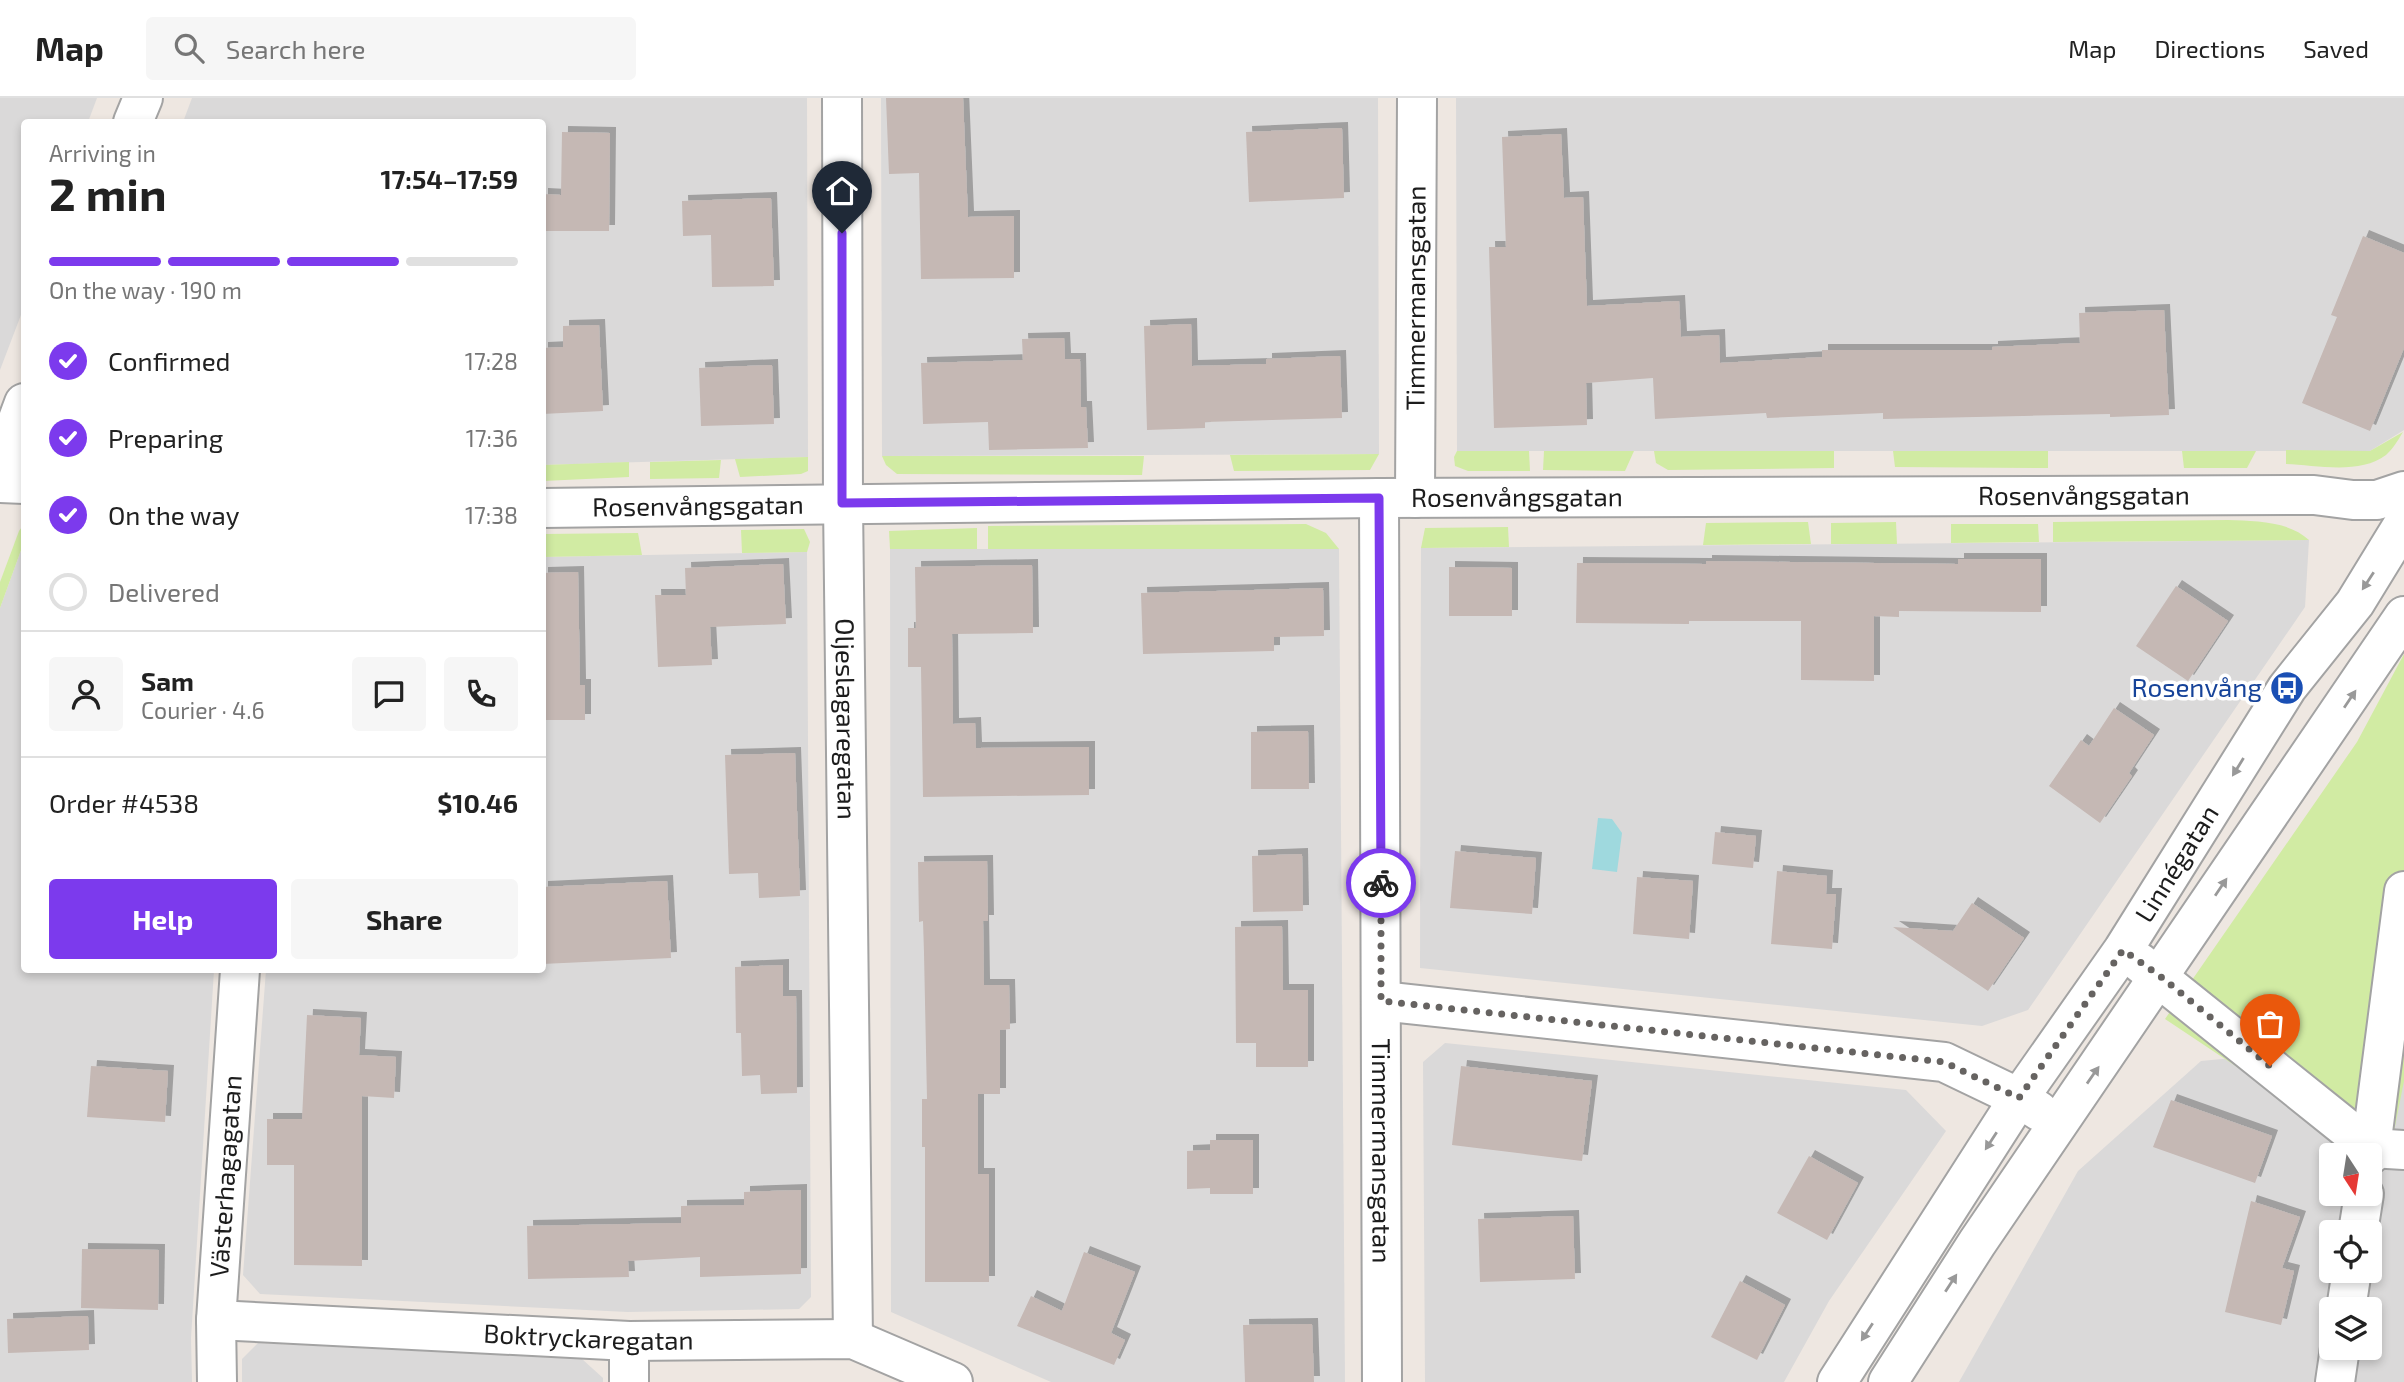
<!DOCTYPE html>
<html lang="en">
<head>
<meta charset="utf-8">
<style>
  body { margin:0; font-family:"Exo 2",sans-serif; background:#f6f6f6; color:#222; height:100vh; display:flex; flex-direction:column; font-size:26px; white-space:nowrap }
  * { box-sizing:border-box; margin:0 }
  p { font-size:23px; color:#767676 }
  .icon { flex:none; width:38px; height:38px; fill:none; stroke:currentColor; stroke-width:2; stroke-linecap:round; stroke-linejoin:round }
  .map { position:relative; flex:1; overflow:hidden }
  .side { position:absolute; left:21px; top:21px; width:525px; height:854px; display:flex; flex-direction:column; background:#fff; border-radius:7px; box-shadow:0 4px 10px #0003 }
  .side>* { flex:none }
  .needle { width:46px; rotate:168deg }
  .fabs { position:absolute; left:2319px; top:1045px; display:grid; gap:14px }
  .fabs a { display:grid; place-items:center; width:63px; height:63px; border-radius:7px; background:#fff; box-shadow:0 4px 10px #0003; font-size:35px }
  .pin { position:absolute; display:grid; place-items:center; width:60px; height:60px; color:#fff; margin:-72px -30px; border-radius:50% 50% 50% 0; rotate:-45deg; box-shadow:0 0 7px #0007 }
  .pin .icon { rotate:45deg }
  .courier { position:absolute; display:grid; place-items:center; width:70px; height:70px; margin:-35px; border:5px solid #7c3aed; border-radius:50%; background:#fff; color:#222; box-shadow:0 2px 9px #0007 }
  .overview em { font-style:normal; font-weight:700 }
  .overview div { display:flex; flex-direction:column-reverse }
  .overview { display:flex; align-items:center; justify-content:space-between; height:119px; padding:0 28px }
  h1 { font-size:46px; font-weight:700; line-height:52px }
  .bar { display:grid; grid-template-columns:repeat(4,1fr); gap:10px 7px; align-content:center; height:84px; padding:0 28px }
  .bar i { height:9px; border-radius:5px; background:#e0e0e0 }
  .bar .on { background:#7c3aed }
  .bar p { grid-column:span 4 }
  .line { display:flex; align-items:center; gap:18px; padding:0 28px; border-top:2px solid #e0e0e0 }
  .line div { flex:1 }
  .round { display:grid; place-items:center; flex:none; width:74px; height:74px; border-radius:7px; background:#f6f6f6 }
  ol { padding:0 28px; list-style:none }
  li { display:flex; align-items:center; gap:21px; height:77px }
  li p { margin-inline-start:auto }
  li .icon { padding:7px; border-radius:50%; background:#7c3aed; color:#fff; stroke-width:4 }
  li:last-child { color:#767676 }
  li i { width:38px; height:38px; border:4px solid #e0e0e0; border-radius:50% }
  .primary-button { display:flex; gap:14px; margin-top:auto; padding:14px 28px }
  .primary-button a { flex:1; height:80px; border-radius:7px; background:#7c3aed; color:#fff; font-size:28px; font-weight:700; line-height:80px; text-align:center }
  .primary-button a+a { background:#f6f6f6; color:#222 }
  header { display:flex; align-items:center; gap:42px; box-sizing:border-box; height:98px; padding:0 35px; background:#fff; border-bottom:2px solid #e0e0e0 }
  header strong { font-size:33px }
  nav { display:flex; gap:38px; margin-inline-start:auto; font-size:24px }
  .search { width:490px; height:63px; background:#f6f6f6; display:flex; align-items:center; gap:18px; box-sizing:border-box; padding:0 24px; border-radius:7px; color:#767676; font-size:26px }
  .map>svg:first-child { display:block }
  .residential { fill:#dad9d9; fill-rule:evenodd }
  .grass { fill:#d1eba3 }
  .water { fill:#9fd9de }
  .building { fill:#c5b8b4; filter:url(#shadow) }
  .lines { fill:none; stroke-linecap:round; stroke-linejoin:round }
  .minor-casing { stroke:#a3a3a3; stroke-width:42 }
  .minor { stroke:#fff; stroke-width:38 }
  .oneway { fill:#999 }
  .done { stroke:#666361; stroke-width:7; stroke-dasharray:0 12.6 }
  .route { stroke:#7c3aed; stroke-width:9 }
  .labels { text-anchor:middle; stroke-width:7; stroke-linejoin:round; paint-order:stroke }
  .street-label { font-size:26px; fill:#1c1c1c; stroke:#fff }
  .transit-label { font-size:26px; fill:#164399; stroke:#fff; text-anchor:end }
</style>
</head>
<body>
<header>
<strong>Map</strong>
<div class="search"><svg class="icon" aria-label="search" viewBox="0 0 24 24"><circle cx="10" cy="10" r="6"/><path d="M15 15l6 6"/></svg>Search here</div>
<nav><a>Map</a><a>Directions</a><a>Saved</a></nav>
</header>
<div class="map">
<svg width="2404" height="1284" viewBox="0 0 2404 1284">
  <defs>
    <filter id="shadow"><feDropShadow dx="6" dy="-6" stdDeviation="0" flood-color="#0004"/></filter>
  </defs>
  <rect width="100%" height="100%" fill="#eee7e1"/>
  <g class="residential">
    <polygon points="0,0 97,0 88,24 24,24 24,209 0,272"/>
    <polygon points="192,0 807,0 808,359 543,367 542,24 183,24"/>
    <polygon points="881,0 1378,0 1379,356 882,358"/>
    <polygon points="1456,0 2404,0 2404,332 2370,353 1457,353"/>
    <polygon points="2309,442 2305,509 2028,912 1982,928 1420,870 1421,450"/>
    <polygon points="24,444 24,872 214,872 191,1240 192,1284 0,1284 0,510"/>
    <polygon points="890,451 1339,451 1345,1284 1051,1284 891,1214"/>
    <polygon points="807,454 811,1199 799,1211 628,1214 260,1196 243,1177 266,872 542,872 543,459"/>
    <path d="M2404,944V1284H1959L2078,1073L2201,963ZM2331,1057H2370V1096H2331ZM2331,1134H2370V1172H2331ZM2331,1211H2370V1250H2331Z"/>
    <polygon points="1445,945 1906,992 1946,1033 1829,1203 1784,1284 1425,1284 1423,964"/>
    <polygon points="258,1245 582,1261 603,1280 603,1284 242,1284 242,1261"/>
  </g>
  <g class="grass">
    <path d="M2403,334C2398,342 2393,351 2386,357C2360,377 2316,367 2286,366V352L2370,353Z"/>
    <polygon points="1457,353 1529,353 1530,373 1468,373 1455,368 1454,359"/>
    <polygon points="1544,353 1634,353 1625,373 1543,372"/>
    <polygon points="1654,353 1834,353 1834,370 1668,372 1656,365"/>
    <polygon points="1893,353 2048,353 2048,370 1895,369"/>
    <polygon points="2182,353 2256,353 2247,370 2184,370"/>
    <polygon points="1379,356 1370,372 1234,373 1230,357"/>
    <polygon points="882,358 1144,358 1142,377 897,376 886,367"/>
    <polygon points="808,359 808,373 801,376 740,379 735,361"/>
    <polygon points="721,362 719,380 650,381 650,364"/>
    <polygon points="629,364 629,379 543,383 543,367"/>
    <path d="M2228,422C2255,423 2289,423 2309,442L2053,444V424Z"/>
    <polygon points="1808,424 1811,446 1703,447 1706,425"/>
    <polygon points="1896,424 1897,446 1831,446 1831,425"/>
    <polygon points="24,426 24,444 0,510 0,484 19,433"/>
    <polygon points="1306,426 1326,435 1339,451 988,451 988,428"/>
    <polygon points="1951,426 2038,426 2039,444 1951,445"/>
    <polygon points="1508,429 1509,449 1421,450 1425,430"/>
    <polygon points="977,430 977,451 890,451 889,433"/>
    <polygon points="804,431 810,444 807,454 742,455 741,432"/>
    <polygon points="638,435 642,457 543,459 543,436"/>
    <polygon points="2404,556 2404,983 2387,1069 2165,921 2357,644"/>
  </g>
  <polygon class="water" points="1598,720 1612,721 1622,735 1617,774 1592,771"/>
  <g class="building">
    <polygon points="886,0 963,0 968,119 1014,118 1014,180 921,181 919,75 889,76"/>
    <polygon points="1342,30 1344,100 1249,104 1246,34"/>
    <polygon points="562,34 610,35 609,133 542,133 542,96 561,97"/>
    <polygon points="1561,36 1564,100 1583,99 1587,208 1679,203 1681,239 1719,237 1720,265 1822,259 1822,252 1992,252 1992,249 2080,245 2079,215 2164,212 2169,317 2110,319 2110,316 1883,321 1883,315 1767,320 1766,315 1655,321 1653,280 1586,285 1587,327 1494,330 1489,149 1506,149 1502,39"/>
    <polygon points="771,100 774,188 712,189 711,137 683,138 682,103"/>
    <polygon points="2363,138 2404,155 2404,250 2370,333 2302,305 2337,219 2331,217"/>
    <polygon points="1191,226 1192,268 1266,266 1266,261 1340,258 1342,320 1205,324 1205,330 1147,332 1144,228"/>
    <polygon points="599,227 603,313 542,316 542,250 563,249 563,228"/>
    <polygon points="1064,240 1065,261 1080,261 1081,309 1086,309 1088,350 989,352 988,324 923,326 921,265 1023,262 1022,241"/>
    <polygon points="772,267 774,326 701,328 699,270"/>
    <polygon points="1958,461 2041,461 2041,514 1899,513 1899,519 1874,518 1874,583 1801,582 1801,523 1689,523 1689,526 1576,525 1577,465 1706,466 1706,463 1958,466"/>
    <polygon points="783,466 786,526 710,529 712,567 658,569 655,497 686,497 685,470"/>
    <polygon points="1032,467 1033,535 952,536 953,626 975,625 976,650 1089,649 1089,697 923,699 921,569 908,569 908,530 916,530 915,469"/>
    <polygon points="1449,469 1512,470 1512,518 1449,518"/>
    <polygon points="578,474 580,587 585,587 585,622 542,622 542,475"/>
    <polygon points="2176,488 2228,523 2188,583 2136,548"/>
    <polygon points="1323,490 1324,538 1274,539 1274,553 1143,556 1141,495"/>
    <polygon points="2114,610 2154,637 2129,675 2132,678 2100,725 2049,688 2081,642 2089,648"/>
    <polygon points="1308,633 1309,691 1251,691 1251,634"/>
    <polygon points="795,655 800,798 759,800 758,775 729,776 725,657"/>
    <polygon points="1715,734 1756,738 1753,770 1712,766"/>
    <polygon points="1455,753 1536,760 1532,816 1450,810"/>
    <polygon points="1302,756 1303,813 1253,814 1252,758"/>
    <polygon points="987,763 988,823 983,823 984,887 1009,887 1010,931 1000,932 1000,996 978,996 978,1076 989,1076 989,1184 925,1184 925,1049 922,1049 922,1001 927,1001 924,855 923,823 919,824 918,764"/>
    <polygon points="1777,773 1827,778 1826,796 1836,796 1832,851 1771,846"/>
    <polygon points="1637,779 1693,783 1689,841 1633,836"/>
    <polygon points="667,783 671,860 542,866 542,789"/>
    <polygon points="1972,805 2024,840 1988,893 1893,829 1953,833"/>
    <polygon points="1282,828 1283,892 1308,892 1308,969 1256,969 1256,945 1236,945 1235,829"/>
    <polygon points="783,867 783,898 796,898 797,995 761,996 760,977 742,978 741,935 736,935 735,869"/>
    <polygon points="307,917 361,920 359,957 396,959 394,1000 362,998 362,1168 294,1167 294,1067 267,1067 267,1021 302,1021"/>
    <polygon points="91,968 168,973 165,1024 87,1019"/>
    <polygon points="1461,968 1592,983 1582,1063 1452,1047"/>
    <polygon points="2171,1002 2272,1038 2255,1085 2153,1049"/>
    <polygon points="1210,1042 1253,1042 1253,1096 1210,1096 1210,1090 1187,1091 1187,1053 1210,1052"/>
    <polygon points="1809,1058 1858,1085 1827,1142 1777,1115"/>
    <polygon points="801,1092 801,1176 700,1179 700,1159 628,1163 629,1179 528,1181 527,1128 681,1125 681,1108 744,1107 744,1094"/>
    <polygon points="2251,1103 2300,1119 2282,1170 2294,1173 2281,1227 2225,1214"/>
    <polygon points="1573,1118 1575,1181 1480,1184 1478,1121"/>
    <polygon points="82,1151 159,1152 158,1212 81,1210"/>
    <polygon points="1084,1154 1135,1174 1111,1235 1125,1242 1114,1267 1017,1228 1031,1198 1062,1213"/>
    <polygon points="1740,1183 1785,1207 1757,1262 1711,1239"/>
    <polygon points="88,1218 89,1252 8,1255 7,1221"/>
    <polygon points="1312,1226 1314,1284 1245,1284 1243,1227"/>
  </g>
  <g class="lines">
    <g class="minor-casing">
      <g id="minor">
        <path id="s1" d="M842,0L843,405L853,1241"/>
        <polyline points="133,24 143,0"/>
        <polyline points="0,369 24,305"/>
        <polyline points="0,385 24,386"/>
        <path id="s2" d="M1379,400L1382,1284"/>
        <path id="s3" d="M1415,400L1417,0"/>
        <path id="s4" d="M542,410L1379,400L2314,397L2353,402H2377L2404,393"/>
        <polyline points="2139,864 2371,1050 2404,1052"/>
        <polyline points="1381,903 1944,964 2019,1000 2039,1013"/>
        <polyline points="2370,1057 2404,793"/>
        <polyline points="2358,1134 2364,1096"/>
        <polyline points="2346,1211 2352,1172"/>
        <path id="s5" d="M216,1222L629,1243L853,1241L953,1284"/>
        <path id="s6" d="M217,1284L216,1222L240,872"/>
        <polyline points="629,1284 629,1243"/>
        <path id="s7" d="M1837,1284L2019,1000L2123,852L2287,590L2355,505L2404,425"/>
        <polyline points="1888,1284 1977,1145 2404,518"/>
        <polyline points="2335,1284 2340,1250"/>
      </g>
    </g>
    <use href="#minor" class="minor"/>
  </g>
  <defs><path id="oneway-solid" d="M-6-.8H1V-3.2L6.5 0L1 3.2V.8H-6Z" transform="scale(1.75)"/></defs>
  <g class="oneway">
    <use href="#oneway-solid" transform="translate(2368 483) rotate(123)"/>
    <use href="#oneway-solid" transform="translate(2350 601) rotate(-56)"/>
    <use href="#oneway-solid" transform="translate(2238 669) rotate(122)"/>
    <use href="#oneway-solid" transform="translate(2221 789) rotate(-56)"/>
    <use href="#oneway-solid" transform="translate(2093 977) rotate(-55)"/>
    <use href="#oneway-solid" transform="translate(1991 1043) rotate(123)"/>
    <use href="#oneway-solid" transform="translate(1951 1185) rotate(-57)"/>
    <use href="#oneway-solid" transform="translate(1867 1234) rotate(123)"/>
  </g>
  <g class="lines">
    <polyline class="done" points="1381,785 1381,903 1944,964 2019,1000 2123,852 2160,878 2270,968"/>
    <polyline class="route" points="842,135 842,405 1379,400 1381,785"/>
  </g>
  <defs>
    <g id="bus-disc" transform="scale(1.75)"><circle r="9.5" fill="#1a4fb4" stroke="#fff"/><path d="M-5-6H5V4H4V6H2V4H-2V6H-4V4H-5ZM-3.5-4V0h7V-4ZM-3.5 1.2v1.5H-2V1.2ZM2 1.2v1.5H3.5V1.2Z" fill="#fff"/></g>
  </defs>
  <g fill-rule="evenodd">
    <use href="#bus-disc" x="2287" y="590"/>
  </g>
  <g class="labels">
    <g class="street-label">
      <text dy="9" stroke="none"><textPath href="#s3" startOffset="200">Timmermansgatan</textPath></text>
      <text dy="9" stroke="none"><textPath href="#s4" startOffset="1542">Rosenvångsgatan</textPath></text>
      <text dy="9" stroke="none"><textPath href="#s4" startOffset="975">Rosenvångsgatan</textPath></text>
      <text dy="9" stroke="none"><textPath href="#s4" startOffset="156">Rosenvångsgatan</textPath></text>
      <text dy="9" stroke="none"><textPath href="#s1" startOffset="621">Oljeslagaregatan</textPath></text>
      <text dy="9" stroke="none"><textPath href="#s7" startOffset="620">Linnégatan</textPath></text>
      <text dy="9" stroke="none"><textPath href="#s2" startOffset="653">Timmermansgatan</textPath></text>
      <text dy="9" stroke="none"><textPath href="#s6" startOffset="206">Västerhagagatan</textPath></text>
      <text dy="9" stroke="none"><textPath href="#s5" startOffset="373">Boktryckaregatan</textPath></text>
    </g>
    <g class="transit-label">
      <text x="2262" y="599">Rosenvång</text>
    </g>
  </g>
</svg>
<div class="fabs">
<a><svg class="needle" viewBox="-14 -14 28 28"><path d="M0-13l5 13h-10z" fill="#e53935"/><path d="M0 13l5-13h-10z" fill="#767676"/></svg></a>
<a><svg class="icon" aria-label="locate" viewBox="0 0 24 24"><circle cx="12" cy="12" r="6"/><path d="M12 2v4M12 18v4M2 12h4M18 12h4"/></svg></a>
<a><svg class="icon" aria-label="layers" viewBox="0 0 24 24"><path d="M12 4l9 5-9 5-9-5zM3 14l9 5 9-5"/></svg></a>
</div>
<div class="pin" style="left:2270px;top:968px;background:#ea580c"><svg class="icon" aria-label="bag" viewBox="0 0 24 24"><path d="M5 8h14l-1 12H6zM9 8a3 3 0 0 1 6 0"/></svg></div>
<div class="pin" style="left:842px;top:135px;background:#1f2937"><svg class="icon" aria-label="home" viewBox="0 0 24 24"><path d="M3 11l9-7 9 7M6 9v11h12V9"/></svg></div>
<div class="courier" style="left:1381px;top:785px"><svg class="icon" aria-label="bike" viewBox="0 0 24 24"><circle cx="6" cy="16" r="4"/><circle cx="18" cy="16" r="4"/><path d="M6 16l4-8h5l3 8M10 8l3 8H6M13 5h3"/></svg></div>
<section class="side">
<div class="overview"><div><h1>2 min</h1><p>Arriving in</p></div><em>17:54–17:59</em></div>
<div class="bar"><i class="on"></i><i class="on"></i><i class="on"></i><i></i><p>On the way · 190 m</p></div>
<ol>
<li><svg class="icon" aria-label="check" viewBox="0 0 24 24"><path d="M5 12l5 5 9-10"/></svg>Confirmed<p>17:28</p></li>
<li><svg class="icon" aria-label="check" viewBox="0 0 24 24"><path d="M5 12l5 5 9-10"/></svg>Preparing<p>17:36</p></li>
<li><svg class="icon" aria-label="check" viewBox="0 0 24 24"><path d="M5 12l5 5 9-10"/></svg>On the way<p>17:38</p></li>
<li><i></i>Delivered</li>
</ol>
<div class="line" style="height:126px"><a class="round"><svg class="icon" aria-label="person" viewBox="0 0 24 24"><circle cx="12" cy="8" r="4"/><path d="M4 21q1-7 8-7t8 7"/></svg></a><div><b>Sam</b><p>Courier · 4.6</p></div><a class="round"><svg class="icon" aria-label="chat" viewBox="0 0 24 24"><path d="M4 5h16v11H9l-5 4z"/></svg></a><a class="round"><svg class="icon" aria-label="phone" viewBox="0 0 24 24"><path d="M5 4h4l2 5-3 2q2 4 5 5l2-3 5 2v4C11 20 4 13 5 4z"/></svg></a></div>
<div class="line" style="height:91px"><div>Order #4538</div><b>$10.46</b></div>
<div class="primary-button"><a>Help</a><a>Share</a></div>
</section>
</div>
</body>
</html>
